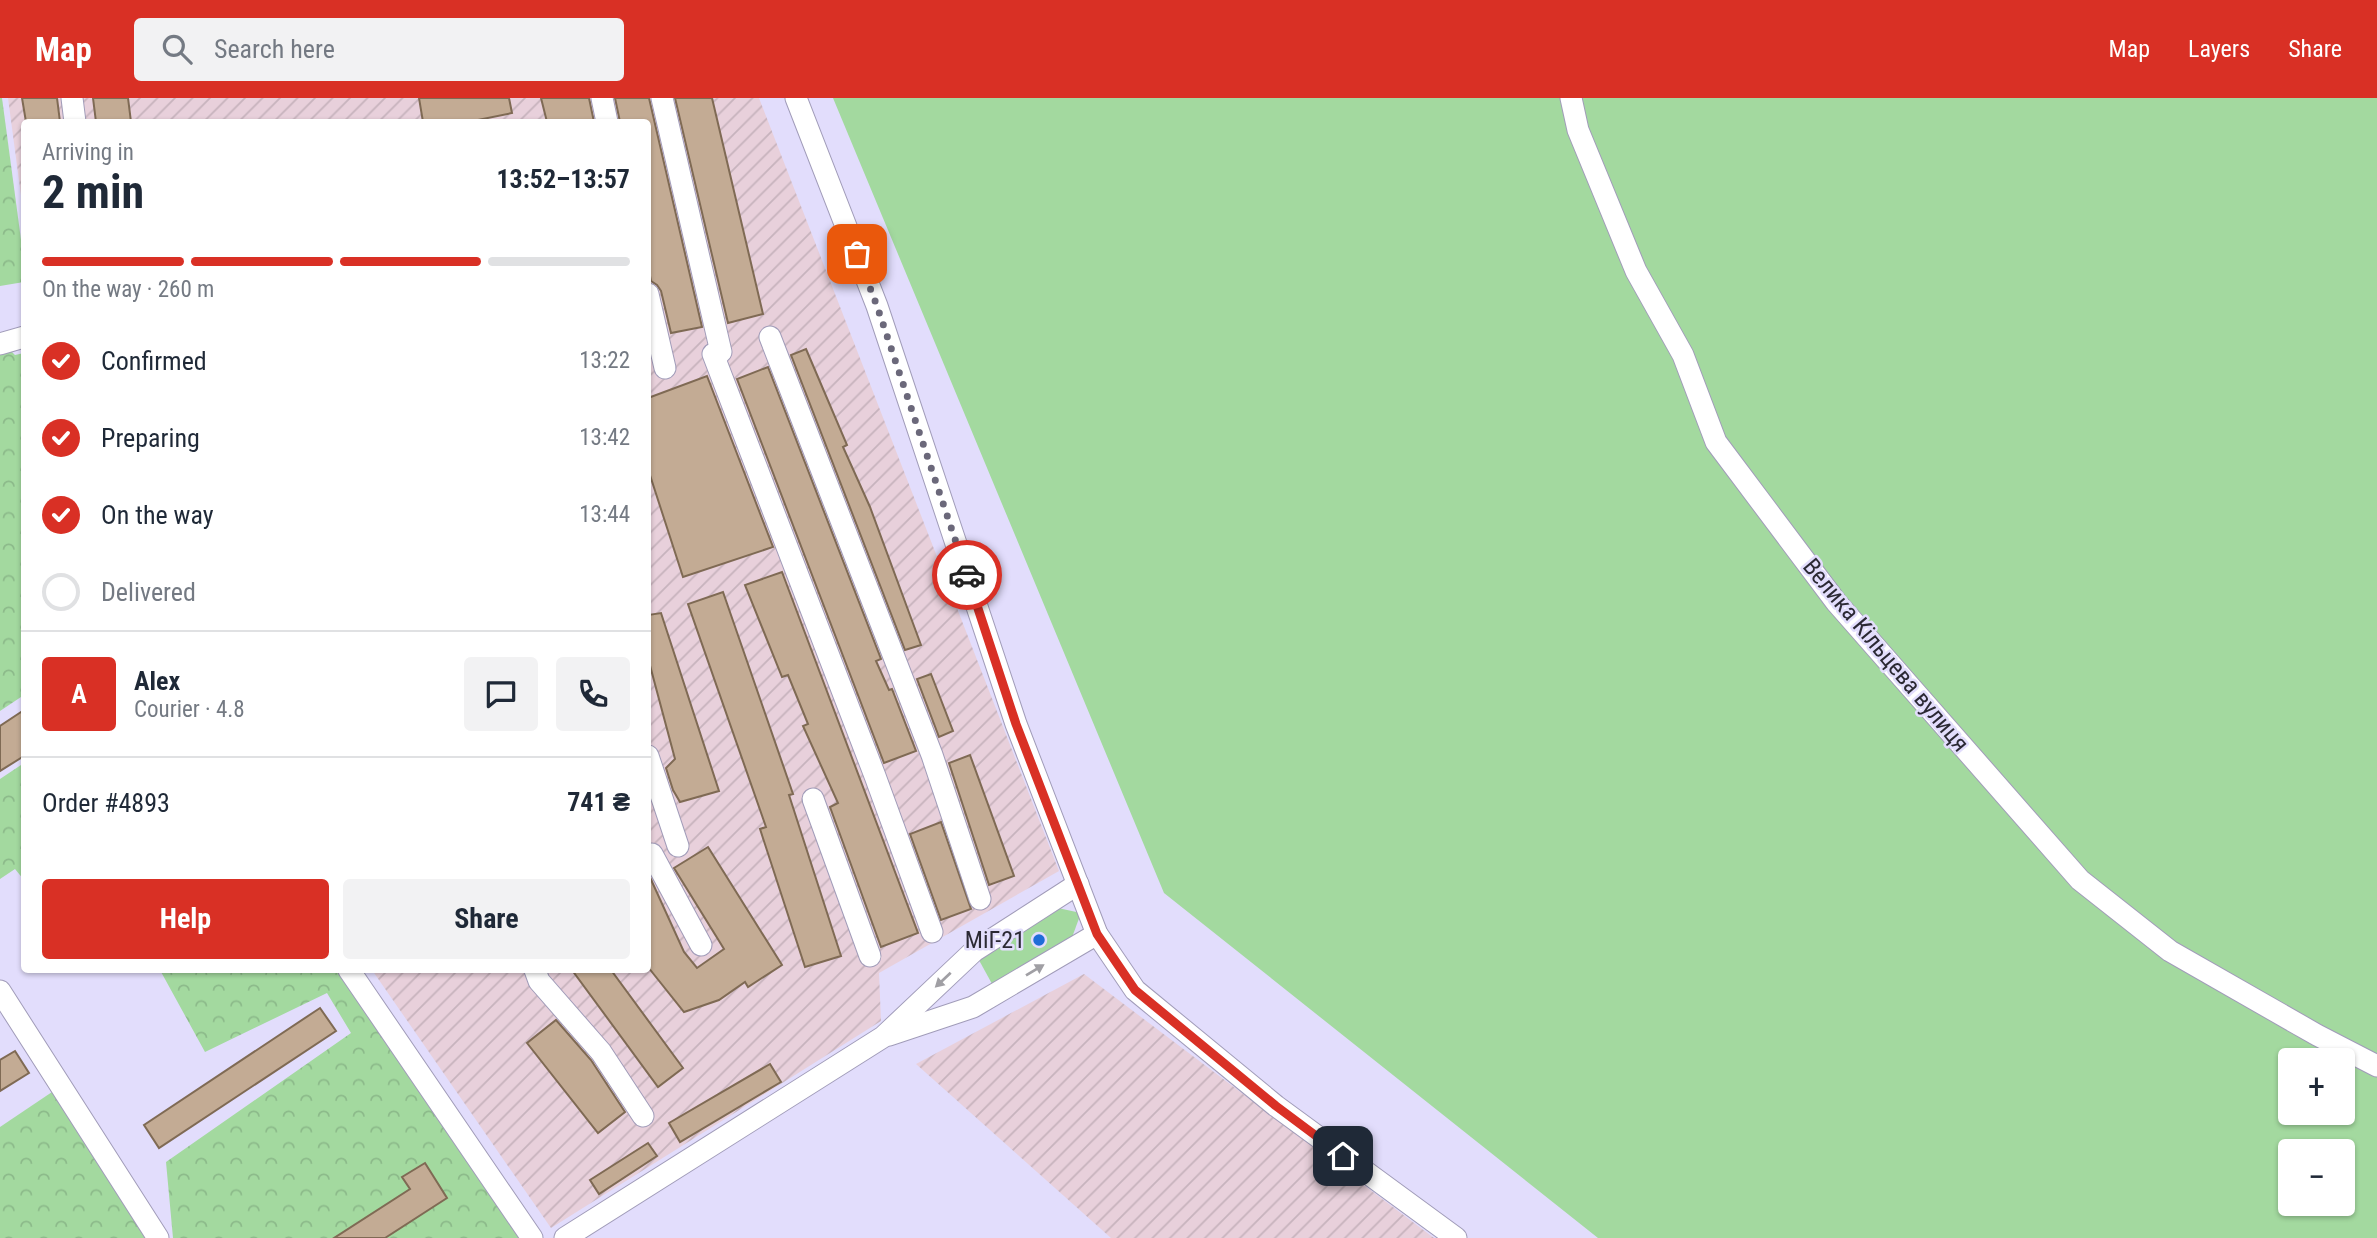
<!DOCTYPE html>
<html lang="en">
<head>
<meta charset="utf-8">
<style>
  body { margin:0; font-family:"Roboto Condensed",sans-serif; background:#f2f2f3; color:#1f2937; height:100vh; display:flex; flex-direction:column; font-size:26px; white-space:nowrap }
  * { box-sizing:border-box; margin:0 }
  p { font-size:23px; color:#747a83 }
  .icon { flex:none; width:38px; height:38px; fill:none; stroke:currentColor; stroke-width:2; stroke-linecap:round; stroke-linejoin:round }
  .map { position:relative; flex:1; overflow:hidden }
  .side { position:absolute; left:21px; top:21px; width:630px; height:854px; display:flex; flex-direction:column; background:#fff; border-radius:7px; box-shadow:0 2px 5px #0004 }
  .side>* { flex:none }
  .fabs { position:absolute; left:2278px; top:950px; display:grid; gap:14px }
  .fabs a { display:grid; place-items:center; width:77px; height:77px; border-radius:7px; background:#fff; box-shadow:0 2px 5px #0004; font-size:35px }
  .pin { position:absolute; display:grid; place-items:center; width:60px; height:60px; color:#fff; margin:-30px; border-radius:14px; box-shadow:0 4px 10px #0006 }
  .courier { position:absolute; display:grid; place-items:center; width:70px; height:70px; margin:-35px; border:5px solid #d93025; border-radius:50%; background:#fff; color:#222; box-shadow:0 2px 9px #0007 }
  .headline em { font-style:normal; font-weight:700 }
  .headline div { display:flex; flex-direction:column-reverse }
  .headline { display:flex; align-items:center; justify-content:space-between; height:119px; padding:0 21px }
  h1 { font-size:46px; font-weight:700; line-height:52px }
  .bar { display:grid; grid-template-columns:repeat(4,1fr); gap:10px 7px; align-content:center; height:84px; padding:0 21px }
  .bar i { height:9px; border-radius:5px; background:#e0e1e3 }
  .bar .active { background:#d93025 }
  .bar p { grid-column:span 4 }
  .line { display:flex; align-items:center; gap:18px; padding:0 21px; border-top:2px solid #e0e1e3 }
  .line div { flex:1 }
  .round { display:grid; place-items:center; flex:none; width:74px; height:74px; border-radius:7px; background:#f2f2f3 }
  ol { padding:0 21px; list-style:none }
  li { display:flex; align-items:center; gap:21px; height:77px }
  li p { margin-inline-start:auto }
  li .icon { padding:7px; border-radius:50%; background:#d93025; color:#fff; stroke-width:4 }
  li:last-child { color:#747a83 }
  li i { width:38px; height:38px; border:4px solid #e0e1e3; border-radius:50% }
  .button { display:flex; gap:14px; margin-top:auto; padding:14px 21px }
  .button a { flex:1; height:80px; border-radius:7px; background:#d93025; color:#fff; font-size:28px; font-weight:700; line-height:80px; text-align:center }
  .button a+a { background:#f2f2f3; color:#1f2937 }
  header { display:flex; align-items:center; gap:42px; box-sizing:border-box; height:98px; padding:0 35px; background:#d93025; color:#fff }
  header strong { font-size:33px }
  nav { display:flex; gap:38px; margin-inline-start:auto; font-size:24px }
  .search { width:490px; height:63px; background:#f2f2f3; display:flex; align-items:center; gap:18px; box-sizing:border-box; padding:0 24px; border-radius:7px; color:#747a83; font-size:26px }
  .map>svg:first-child { display:block }
  .industrial { fill:url(#industrial-furrows) }
  .green { fill:#a3d99f; fill-rule:evenodd }
  .forest { fill:url(#forest-crowns) }
  .building { fill:#c3ab94; stroke:#7f6a54; stroke-width:2 }
  .lines { fill:none; stroke-linecap:round; stroke-linejoin:round }
  .minor-casing { stroke:#a19cb9; stroke-width:23 }
  .minor { stroke:#fff; stroke-width:21 }
  .oneway { fill:#a09fa4 }
  .done { stroke:#6b687a; stroke-width:7; stroke-dasharray:0 12.6 }
  .route { stroke:#d93025; stroke-width:9 }
  .poi-dot { fill:#1f6dd8; stroke:#e2ddfc; stroke-width:2.5 }
  .labels { text-anchor:middle; stroke-width:5; stroke-linejoin:round; paint-order:stroke }
  .street-label { font-size:24px; fill:#2b2934; stroke:#e2ddfc }
  .poi-label { font-size:24px; fill:#2b2934; stroke:#e2ddfc; text-anchor:end }
</style>
</head>
<body>
<header>
<strong>Map</strong>
<div class="search"><svg class="icon" aria-label="search" viewBox="0 0 24 24"><circle cx="10" cy="10" r="6"/><path d="M15 15l6 6"/></svg>Search here</div>
<nav><a>Map</a><a>Layers</a><a>Share</a></nav>
</header>
<div class="map">
<svg width="2377" height="1140" viewBox="0 0 2377 1140">
  <defs>
    <pattern id="industrial-furrows" width="10" height="10" patternUnits="userSpaceOnUse" patternTransform="scale(1.75)"><rect width="10" height="10" fill="#e8d0db"/><path d="M-1 1l2-2M0 10L10 0M9 11l2-2" fill="none" stroke="#c7b3bd"/></pattern>
    <pattern id="forest-crowns" width="20" height="18" patternUnits="userSpaceOnUse" patternTransform="scale(1.75)"><rect width="20" height="18" fill="#a3d99f"/><path d="M2 6a3 3 0 1 1 6 0M12 15a3 3 0 1 1 6 0" fill="none" stroke="#8cba8a"/></pattern>
  </defs>
  <rect width="100%" height="100%" fill="#e2ddfc"/>
  <g class="industrial">
    <polygon points="8,0 759,0 1059,773 879,875 881,923 551,1130 372,872 648,872 648,24 24,24 24,120"/>
    <polygon points="1084,876 1434,1140 1111,1140 916,966"/>
  </g>
  <g class="green">
    <path d="M833,0H2377V1140H1598L1164,795ZM2291,962H2343V1015H2291ZM2291,1054H2343V1106H2291Z"/>
    <polygon points="1044,807 1081,815 1067,853 997,895 974,853"/>
  </g>
  <g class="forest">
    <polygon points="0,0 2,0 24,164 24,184 0,188"/>
    <polygon points="0,242 15,257 24,255 24,597 0,613"/>
    <polygon points="24,665 24,782 15,771 0,781 0,681"/>
    <polygon points="160,872 339,872 524,1140 173,1140 166,1064 351,935 327,895 205,954"/>
    <polygon points="55,992 151,1140 0,1140 0,1029"/>
  </g>
  <g class="building">
    <polygon points="22,0 57,0 60,24 26,24"/>
    <polygon points="93,0 128,0 131,24 96,24"/>
    <polygon points="419,0 509,0 512,15 468,24 423,24"/>
    <polygon points="541,0 589,0 594,24 547,24"/>
    <polygon points="615,0 649,0 702,229 671,235 661,193 657,187 651,183 648,168 648,24 620,24"/>
    <polygon points="675,0 712,0 763,216 728,225"/>
    <polygon points="806,251 847,347 843,349 870,409 921,547 905,552 791,257"/>
    <polygon points="768,269 881,561 876,563 889,592 892,591 916,653 884,665 737,281"/>
    <polygon points="707,278 773,449 683,479 648,371 648,300"/>
    <polygon points="782,474 918,835 881,849 830,709 838,705 803,628 808,626 788,577 782,579 745,487"/>
    <polygon points="723,494 793,696 789,697 841,858 805,869 760,731 766,729 688,506"/>
    <polygon points="661,515 719,693 680,704 673,692 666,670 675,661 648,560 648,517"/>
    <polygon points="931,576 953,633 939,639 917,581"/>
    <polygon points="24,612 24,658 0,673 0,628"/>
    <polygon points="970,657 1014,778 989,787 949,665"/>
    <polygon points="941,724 971,811 941,822 910,736"/>
    <polygon points="708,749 782,867 748,889 745,884 719,902 684,914 648,869 648,775 684,854 697,870 724,851 674,770"/>
    <polygon points="572,872 611,872 683,970 658,989"/>
    <polygon points="320,910 336,933 159,1050 144,1027"/>
    <polygon points="556,922 591,962 625,1014 598,1035 527,945"/>
    <polygon points="15,953 29,975 0,993 0,962"/>
    <polygon points="770,966 781,984 680,1044 669,1025"/>
    <polygon points="648,1045 657,1058 599,1096 590,1082"/>
    <polygon points="425,1065 447,1100 385,1140 334,1140 410,1091 402,1079"/>
  </g>
  <g class="lines">
    <g class="minor-casing">
      <g id="minor">
        <polyline points="72,0 75,24"/>
        <polyline points="602,0 607,24"/>
        <polyline points="662,0 721,254"/>
        <polyline points="796,0 877,208 1016,626 1097,836 1135,892 1276,1008 1456,1140"/>
        <polyline points="1571,0 1578,32 1636,173 1683,257 1716,344 1836,504 2080,782 2170,853 2317,937 2377,968"/>
        <polyline points="648,196 665,270"/>
        <polyline points="770,239 932,657 980,801"/>
        <polyline points="0,246 24,239"/>
        <polyline points="713,256 875,678 932,834"/>
        <polyline points="648,658 678,748"/>
        <polyline points="813,701 870,858"/>
        <polyline points="652,756 701,847"/>
        <polyline points="349,872 532,1140"/>
        <polyline points="535,872 539,883 601,954 643,1018"/>
        <polyline points="0,893 158,1140"/>
        <polyline points="889,937 973,909 1097,836"/>
        <polyline points="565,1140 883,939 974,853 1078,786"/>
      </g>
    </g>
    <use href="#minor" class="minor"/>
  </g>
  <defs><path id="oneway-solid" d="M-6-.8H1V-3.2L6.5 0L1 3.2V.8H-6Z" transform="scale(1.75)"/></defs>
  <g class="oneway">
    <use href="#oneway-solid" transform="translate(1035 872) rotate(-31)"/>
    <use href="#oneway-solid" transform="translate(943 882) rotate(137)"/>
  </g>
  <g class="lines">
    <polyline class="done" points="857,156 877,208 967,477"/>
    <polyline class="route" points="967,477 1016,626 1097,836 1135,892 1276,1008 1343,1058"/>
  </g>
  <circle class="poi-dot" cx="1039" cy="842" r="7"/>
  <g class="labels">
    <g class="street-label">
      <text transform="translate(1886 557) rotate(50)" y="8">Велика Кільцева вулиця</text>
    </g>
    <g class="poi-label">
      <text x="1025" y="850">МіГ-21</text>
    </g>
  </g>
</svg>
<div class="fabs">
<a>+</a>
<a>−</a>
</div>
<div class="pin" style="left:857px;top:156px;background:#ea580c"><svg class="icon" aria-label="bag" viewBox="0 0 24 24"><path d="M5 8h14l-1 12H6zM9 8a3 3 0 0 1 6 0"/></svg></div>
<div class="pin" style="left:1343px;top:1058px;background:#1f2937"><svg class="icon" aria-label="home" viewBox="0 0 24 24"><path d="M3 11l9-7 9 7M6 9v11h12V9"/></svg></div>
<div class="courier" style="left:967px;top:477px"><svg class="icon" aria-label="car" viewBox="0 0 24 24"><path d="M5 17H2v-5l4-1 3-4h7l3 4 3 1v5h-3M9 17h6M6 11h13"/><circle cx="7" cy="17" r="2"/><circle cx="17" cy="17" r="2"/></svg></div>
<section class="side">
<div class="headline"><div><h1>2 min</h1><p>Arriving in</p></div><em>13:52–13:57</em></div>
<div class="bar"><i class="active"></i><i class="active"></i><i class="active"></i><i></i><p>On the way · 260 m</p></div>
<ol>
<li><svg class="icon" aria-label="check" viewBox="0 0 24 24"><path d="M5 12l5 5 9-10"/></svg>Confirmed<p>13:22</p></li>
<li><svg class="icon" aria-label="check" viewBox="0 0 24 24"><path d="M5 12l5 5 9-10"/></svg>Preparing<p>13:42</p></li>
<li><svg class="icon" aria-label="check" viewBox="0 0 24 24"><path d="M5 12l5 5 9-10"/></svg>On the way<p>13:44</p></li>
<li><i></i>Delivered</li>
</ol>
<div class="line" style="height:126px"><b class="round" style="background:#d93025;color:#fff">A</b><div><b>Alex</b><p>Courier · 4.8</p></div><a class="round"><svg class="icon" aria-label="chat" viewBox="0 0 24 24"><path d="M4 5h16v11H9l-5 4z"/></svg></a><a class="round"><svg class="icon" aria-label="phone" viewBox="0 0 24 24"><path d="M5 4h4l2 5-3 2q2 4 5 5l2-3 5 2v4C11 20 4 13 5 4z"/></svg></a></div>
<div class="line" style="height:91px"><div>Order #4893</div><b>741 ₴</b></div>
<div class="button"><a>Help</a><a>Share</a></div>
</section>
</div>
</body>
</html>
